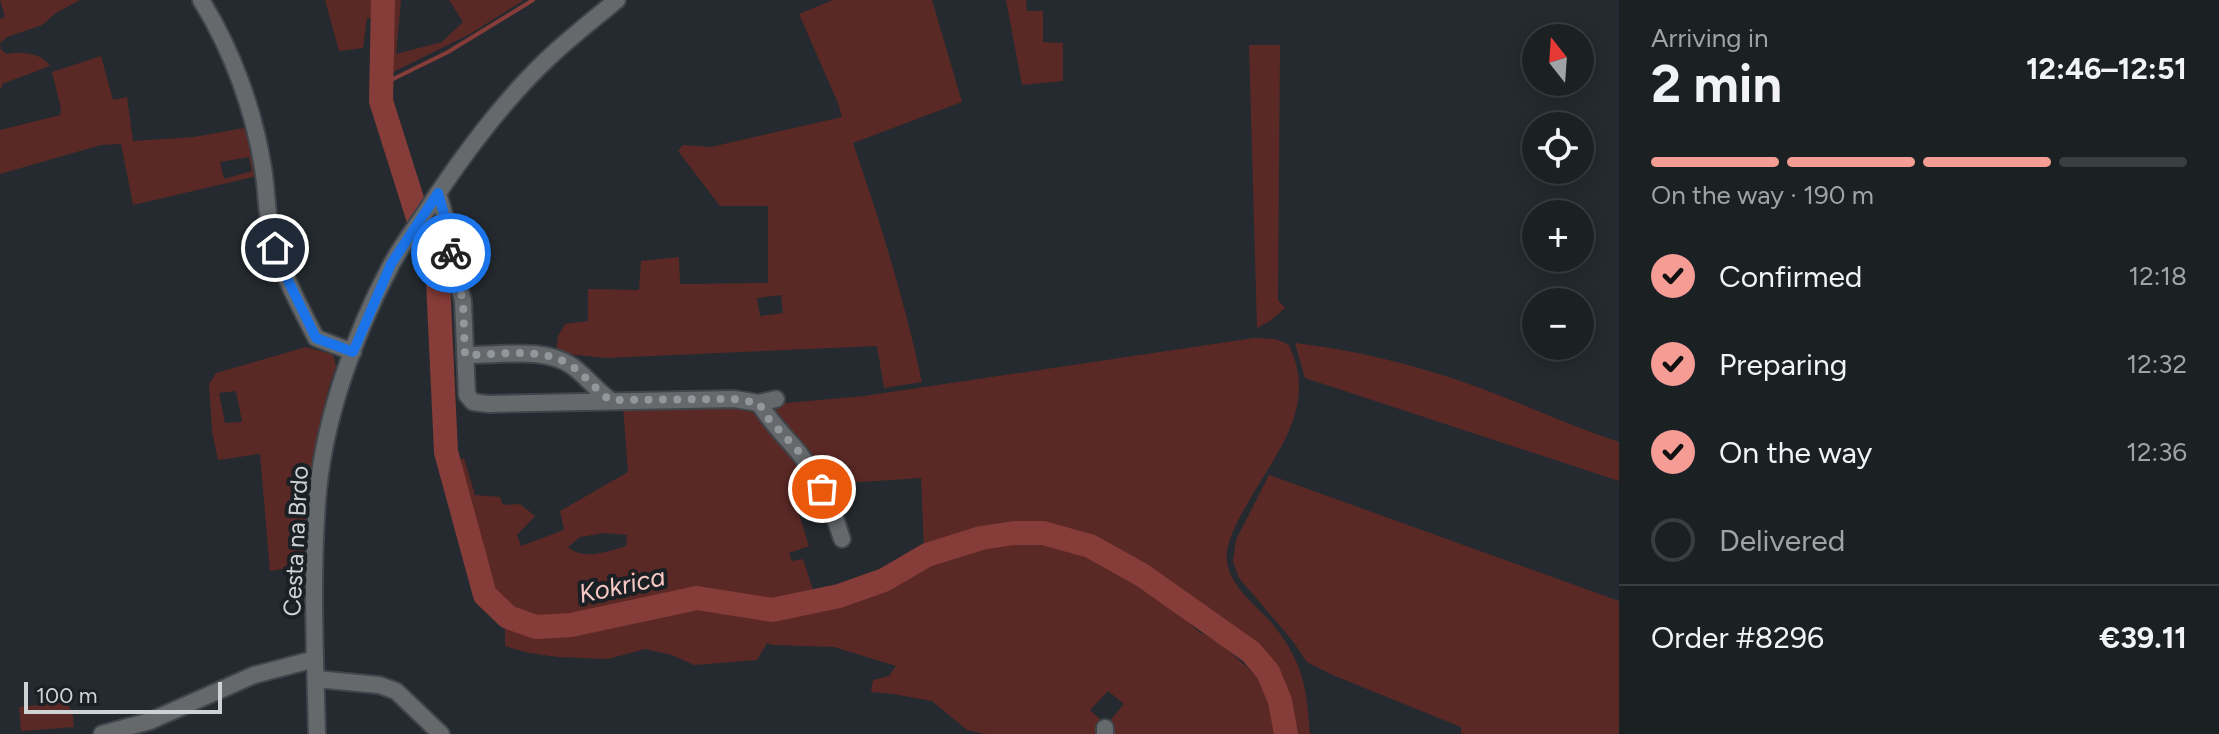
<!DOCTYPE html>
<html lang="en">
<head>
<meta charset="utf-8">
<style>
  body { margin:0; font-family:Figtree,sans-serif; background:#282d30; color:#f1f3f6; height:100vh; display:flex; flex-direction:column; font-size:30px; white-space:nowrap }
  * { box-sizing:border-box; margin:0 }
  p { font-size:26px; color:#a0a3a6 }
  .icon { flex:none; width:44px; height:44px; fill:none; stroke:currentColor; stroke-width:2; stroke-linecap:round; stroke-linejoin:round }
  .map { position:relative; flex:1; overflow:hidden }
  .sheet { display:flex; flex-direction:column; background:#1b2023; width:600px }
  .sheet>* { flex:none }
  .needle { width:52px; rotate:343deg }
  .buttons { position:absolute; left:1522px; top:24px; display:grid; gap:16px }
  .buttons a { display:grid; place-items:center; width:72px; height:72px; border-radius:50%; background:#1b2023; box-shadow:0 4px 20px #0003,0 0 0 2px #393e41; font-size:40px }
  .scale { position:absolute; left:24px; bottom:20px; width:198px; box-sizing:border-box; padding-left:8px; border:4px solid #ced2d5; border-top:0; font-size:22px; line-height:28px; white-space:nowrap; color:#ced2d5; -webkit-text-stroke:6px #1b2025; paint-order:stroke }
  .pin { position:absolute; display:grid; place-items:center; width:68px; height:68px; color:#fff; margin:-34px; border:4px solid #fff; border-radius:50%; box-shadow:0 2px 8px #0007 }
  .courier { position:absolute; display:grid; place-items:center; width:80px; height:80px; margin:-40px; border:6px solid #1a73e8; border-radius:50%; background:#fff; color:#222; box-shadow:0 2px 10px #0007 }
  .head em { font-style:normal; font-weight:700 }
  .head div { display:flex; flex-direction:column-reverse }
  .head { display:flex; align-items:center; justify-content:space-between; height:136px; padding:0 32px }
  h1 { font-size:52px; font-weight:700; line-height:60px }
  .bar { display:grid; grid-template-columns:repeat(4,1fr); gap:12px 8px; align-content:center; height:96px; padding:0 32px }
  .bar i { height:10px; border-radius:6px; background:#393e41 }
  .bar .current { background:#f59c94 }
  .bar p { grid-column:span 4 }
  .line { display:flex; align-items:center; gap:20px; padding:0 32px; border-top:2px solid #393e41 }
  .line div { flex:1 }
  ol { padding:0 32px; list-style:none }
  li { display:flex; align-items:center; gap:24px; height:88px }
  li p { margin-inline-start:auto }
  li .icon { padding:8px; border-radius:50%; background:#f59c94; color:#111; stroke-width:4 }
  li:last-child { color:#a0a3a6 }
  li i { width:44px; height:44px; border:4px solid #393e41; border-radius:50% }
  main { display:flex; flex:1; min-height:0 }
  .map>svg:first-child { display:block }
  .green { fill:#5a2926; fill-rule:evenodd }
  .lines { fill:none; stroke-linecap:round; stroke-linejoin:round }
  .stream { stroke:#863c38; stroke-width:4 }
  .river { stroke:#863c38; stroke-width:24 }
  .minor-casing { stroke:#3f454a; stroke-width:20 }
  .minor { stroke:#66696c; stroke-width:16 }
  .done { stroke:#92979b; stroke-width:8; stroke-dasharray:0 14.4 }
  .route { stroke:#1a73e8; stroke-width:10 }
  .labels { text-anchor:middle; stroke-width:8; stroke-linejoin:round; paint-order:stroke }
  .street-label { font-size:24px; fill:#ced2d5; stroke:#1b2025 }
  .water-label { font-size:26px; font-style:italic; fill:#f7c8c4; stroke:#1b2025 }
</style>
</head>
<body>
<main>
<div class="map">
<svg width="1619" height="734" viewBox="0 0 1619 734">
  <rect width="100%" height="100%" fill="#242a2f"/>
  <g class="green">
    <polygon points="0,0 80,0 56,13 42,25 7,37 0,43 0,19 5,17"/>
    <polygon points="325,0 375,0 372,18 367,18 363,48 339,51"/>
    <polygon points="388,0 401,0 396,54 442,42 463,22 449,0 524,0 470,34 387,75 385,56"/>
    <path d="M833,0H932L962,102L853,143C881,224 904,299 922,382L884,388L877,346L607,358L556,353L558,336L565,324L588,321V289L639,290L641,261L679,257L680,284L768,283V206H720L678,151L683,145L711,147L842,117L838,103L799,14ZM781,295L783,313L760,316L757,298Z"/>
    <polygon points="1006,0 1026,0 1027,11 1043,11 1043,42 1063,43 1063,81 1022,85"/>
    <path d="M0,43L1,50L7,54C20,51 43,53 50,66L2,84V88L0,89Z"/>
    <polygon points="1249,45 1280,45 1278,300 1285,308 1270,321 1257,328"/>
    <path d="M101,56L113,100L127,97L133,141L194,137L244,128L251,135L261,175L133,205L121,144L101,145L0,174V130L60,115L61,109L52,72ZM249,157L252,171L224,179L220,162Z"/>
    <path d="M1254,338L1275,339L1288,344C1320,405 1275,454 1246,506C1238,520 1230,535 1227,551C1223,580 1252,602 1270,621C1279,632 1288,644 1294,657C1306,680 1308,708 1310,734H1293L1280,681L1272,663L1182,594C1155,582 1134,562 1108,548C1055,517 977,522 924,550L921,478L847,483V505L838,502L829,495L769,408L775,404L864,396Z"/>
    <path d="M1295,343C1355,350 1412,364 1469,384C1520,402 1568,425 1619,442V481L1305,378Z"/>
    <path d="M306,347L331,354L334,357L336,366L328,390L311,473L302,566L270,571L260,454L218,460L212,431L209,384L216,373ZM236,391L242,422L225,423L219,393Z"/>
    <path d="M740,406L757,411L818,490L794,498L809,546L789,553L792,561L803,559L814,593L761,603L715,595L680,596L587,617L537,621L520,617L503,603L493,591L485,573L469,513L460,460L464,458L475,495L500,497L503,505L520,504L535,516L517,535L521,546L564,530L560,511L628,472L623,407ZM605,533L627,535L626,546C609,551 583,561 568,547L580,537Z"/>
    <polygon points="1269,475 1619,601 1619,734 1461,734 1461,727 1335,676 1307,662 1292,640 1239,578 1233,561 1236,540"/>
    <polygon points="1031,537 1057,542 1105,562 1155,594 1198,631 1220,643 1248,668 1266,687 1272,702 1279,734 1113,734 1108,723 1124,704 1108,691 1090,710 1100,719 1101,734 985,734 967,730 932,701 893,694 871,692 873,680 889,676 896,666 834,647 772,645 767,643 757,660 694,665 672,655 645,649 608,659 558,657 529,653 505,646 505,623 520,628 550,631 574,629 604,621 698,602 715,602 770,616 803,612 874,591 938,555 994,544 1006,539"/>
    <path d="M63,702C74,707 73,717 74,727L21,731L19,707Z"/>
  </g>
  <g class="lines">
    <polyline class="stream" points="381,85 448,52 533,0"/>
    <polyline class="river" points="383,0 381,101 438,281 446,452 485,595 508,617 536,627 571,625 697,598 772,610 839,596 884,580 927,555 981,538 1014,533 1043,533 1090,546 1142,575 1251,652 1268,672 1280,701 1286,734"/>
    <g class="minor-casing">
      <g id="minor">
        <path d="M201,0C232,50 254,110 263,168C267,190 266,214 272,236C281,272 299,305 316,338L353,352"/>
        <polyline points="438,193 448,228 451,257 463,301 467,395 473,402 489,404 734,399 759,403 776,399"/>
        <path d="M465,355C499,356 542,346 572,366C586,376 596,390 610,400"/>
        <path d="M759,403C770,422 785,436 799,453C819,477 833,509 842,539"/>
        <polyline points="316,679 379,685 396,691 441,734"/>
        <polyline points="1105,728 1105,734"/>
        <polyline points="102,734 150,721 254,675 315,659"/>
        <path d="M317,734C315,653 311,572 318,491C325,417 355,333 390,267C399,249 412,232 423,216C461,157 504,98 556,51C576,33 596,17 617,0"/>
      </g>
    </g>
    <use href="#minor" class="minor"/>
  </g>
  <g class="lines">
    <path class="done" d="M451,253L463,301L465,355C499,355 542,346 572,366C586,376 596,390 610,400L734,399L759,403L766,416L802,455L822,489"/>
    <polyline class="route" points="275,248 280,264 316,338 353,352 391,264 438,193 448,228 451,253"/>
  </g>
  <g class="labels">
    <g class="street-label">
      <text transform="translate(296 541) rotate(-87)" y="8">Cesta na Brdo</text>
    </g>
    <g class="water-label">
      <text transform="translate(622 585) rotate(-12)" y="9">Kokrica</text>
    </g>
  </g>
</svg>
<div class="buttons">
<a><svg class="needle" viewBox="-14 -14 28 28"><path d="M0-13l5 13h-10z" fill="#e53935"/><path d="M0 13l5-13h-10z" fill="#a0a3a6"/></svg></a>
<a><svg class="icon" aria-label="locate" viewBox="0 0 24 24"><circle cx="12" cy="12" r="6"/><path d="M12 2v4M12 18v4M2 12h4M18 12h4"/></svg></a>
<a>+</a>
<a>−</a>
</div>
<div class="scale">100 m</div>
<div class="pin" style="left:822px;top:489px;background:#ea580c"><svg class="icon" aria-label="bag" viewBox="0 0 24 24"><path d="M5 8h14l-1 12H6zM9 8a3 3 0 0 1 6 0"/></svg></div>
<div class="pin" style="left:275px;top:248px;background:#1f2937"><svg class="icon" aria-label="home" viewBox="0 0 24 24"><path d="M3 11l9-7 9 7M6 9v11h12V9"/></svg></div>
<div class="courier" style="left:451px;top:253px"><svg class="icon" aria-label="bike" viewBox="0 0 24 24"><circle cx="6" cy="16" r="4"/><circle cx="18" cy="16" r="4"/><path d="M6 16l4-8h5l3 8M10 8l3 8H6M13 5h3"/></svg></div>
</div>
<section class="sheet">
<div class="head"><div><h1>2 min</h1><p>Arriving in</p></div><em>12:46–12:51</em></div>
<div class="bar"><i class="current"></i><i class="current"></i><i class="current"></i><i></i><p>On the way · 190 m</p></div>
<ol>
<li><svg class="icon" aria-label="check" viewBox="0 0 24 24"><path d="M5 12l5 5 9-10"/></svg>Confirmed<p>12:18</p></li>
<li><svg class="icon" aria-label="check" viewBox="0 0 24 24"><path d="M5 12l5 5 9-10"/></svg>Preparing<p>12:32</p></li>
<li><svg class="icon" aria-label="check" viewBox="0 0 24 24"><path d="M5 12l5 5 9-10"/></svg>On the way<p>12:36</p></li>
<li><i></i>Delivered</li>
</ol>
<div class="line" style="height:104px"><div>Order #8296</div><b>€39.11</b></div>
</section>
</main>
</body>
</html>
